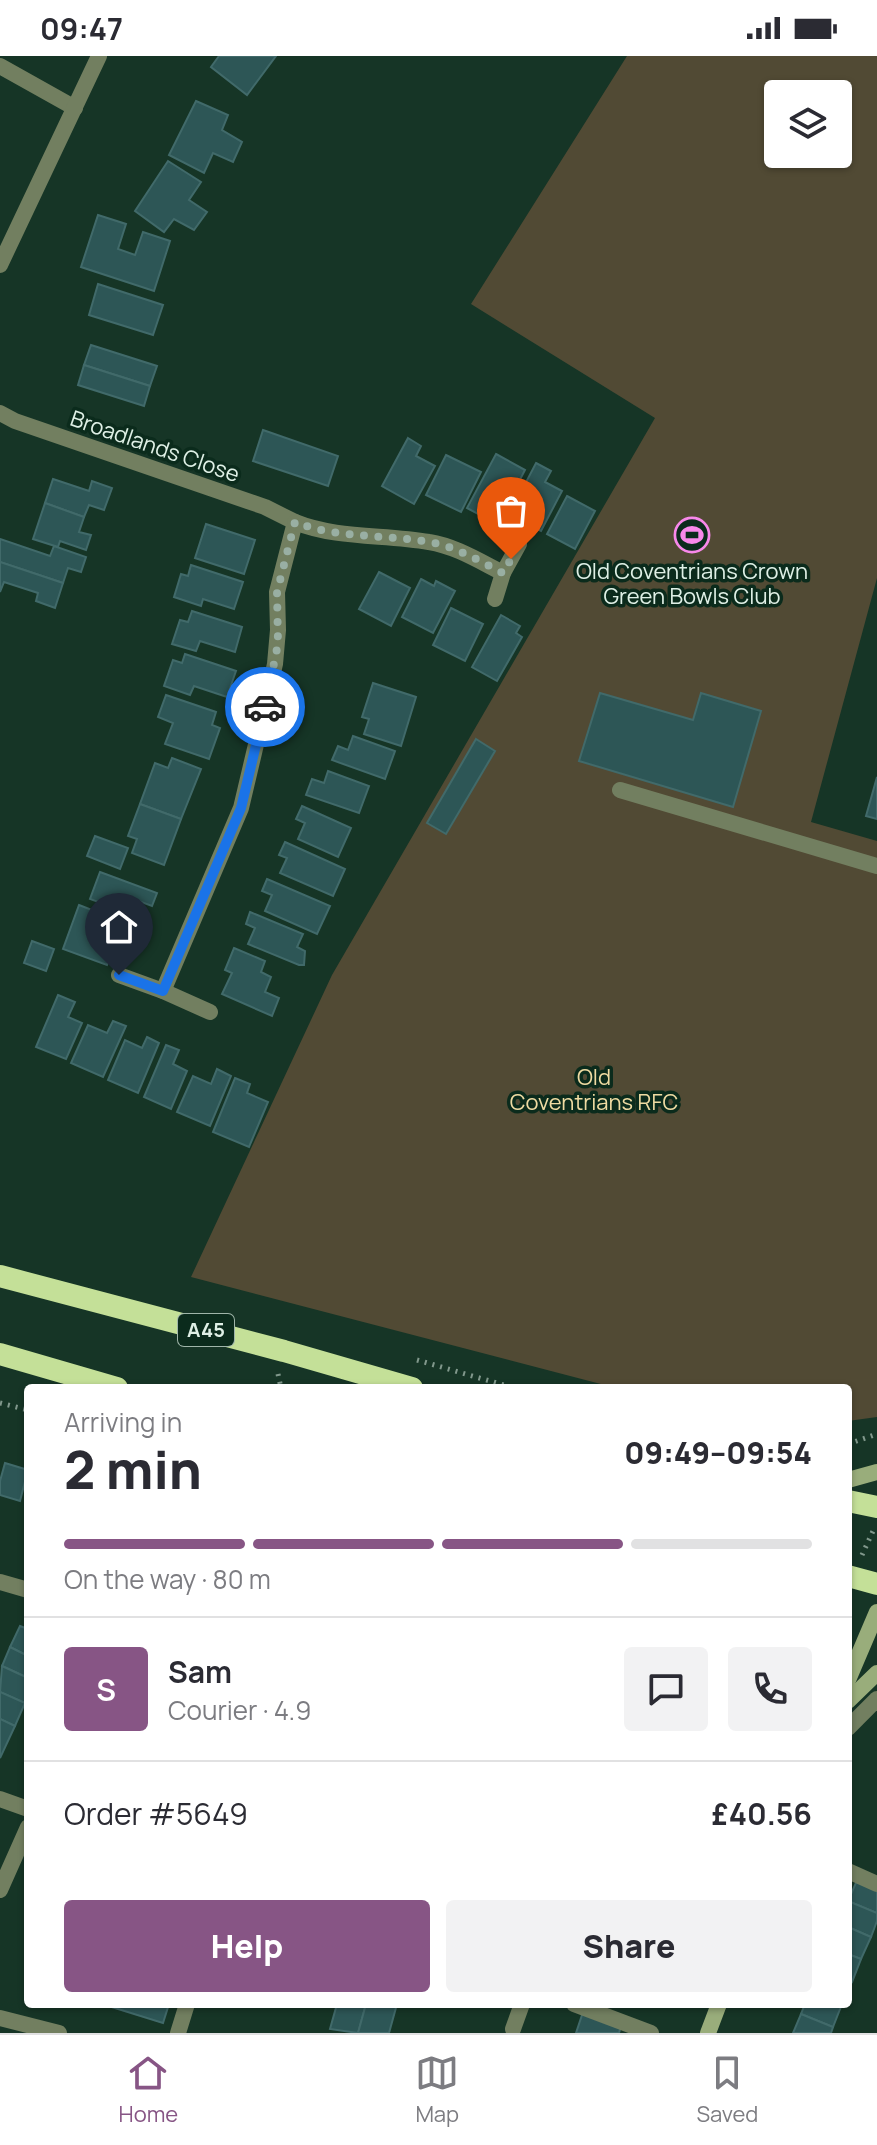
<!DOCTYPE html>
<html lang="en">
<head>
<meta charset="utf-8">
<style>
  body { margin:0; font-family:Manrope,sans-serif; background:#f2f2f3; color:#2b2b33; height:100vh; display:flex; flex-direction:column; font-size:30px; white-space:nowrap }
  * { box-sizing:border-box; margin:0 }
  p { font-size:26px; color:#7c7c81 }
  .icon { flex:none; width:44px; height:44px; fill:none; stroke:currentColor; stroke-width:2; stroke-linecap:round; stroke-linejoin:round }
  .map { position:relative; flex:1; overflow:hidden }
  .sheet { position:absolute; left:24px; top:1328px; width:828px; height:624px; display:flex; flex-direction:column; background:#fff; border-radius:8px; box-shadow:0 2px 6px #0004 }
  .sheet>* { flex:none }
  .fabs { position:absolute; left:764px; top:24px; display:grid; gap:16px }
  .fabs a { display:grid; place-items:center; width:88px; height:88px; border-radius:8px; background:#fff; box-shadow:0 2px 6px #0004; font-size:40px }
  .pin { position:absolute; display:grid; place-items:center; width:68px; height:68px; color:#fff; margin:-82px -34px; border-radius:50% 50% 50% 0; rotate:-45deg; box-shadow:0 0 8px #0007 }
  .pin .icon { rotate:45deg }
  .courier { position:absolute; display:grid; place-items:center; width:80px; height:80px; margin:-40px; border:6px solid #1a73e8; border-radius:50%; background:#fff; color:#222; box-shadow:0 2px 10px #0007 }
  .overview em { font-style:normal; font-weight:800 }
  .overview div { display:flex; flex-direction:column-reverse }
  .overview { display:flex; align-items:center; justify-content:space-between; height:136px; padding:0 40px }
  h1 { font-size:52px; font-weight:800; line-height:60px }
  .bar { display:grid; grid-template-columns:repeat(4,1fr); gap:12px 8px; align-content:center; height:96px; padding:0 40px }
  .bar i { height:10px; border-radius:6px; background:#e1e1e2 }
  .bar .on { background:#875585 }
  .bar p { grid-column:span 4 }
  .line { display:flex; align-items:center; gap:20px; padding:0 40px; border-top:2px solid #e1e1e2 }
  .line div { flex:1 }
  .round { display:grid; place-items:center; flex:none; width:84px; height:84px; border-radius:8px; background:#f2f2f3 }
  .cta { display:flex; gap:16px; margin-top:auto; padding:16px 40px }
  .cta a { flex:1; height:92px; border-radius:8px; background:#875585; color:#fff; font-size:32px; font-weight:800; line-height:92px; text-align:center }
  .cta a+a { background:#f2f2f3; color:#2b2b33 }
  .status { display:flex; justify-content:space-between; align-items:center; height:56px; padding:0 40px; background:#fff; direction:ltr }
  .status svg { height:22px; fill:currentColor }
  .dock { display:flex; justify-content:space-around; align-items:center; height:112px; border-top:2px solid #e1e1e2; background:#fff; font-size:22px; color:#7c7c81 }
  .dock a { display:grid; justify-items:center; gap:4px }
  .dock .on { color:#875585 }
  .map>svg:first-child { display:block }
  .green { fill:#514a34; fill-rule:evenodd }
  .building { fill:#2d5656; stroke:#416a6a; stroke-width:2 }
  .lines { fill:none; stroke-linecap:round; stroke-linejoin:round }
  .path { stroke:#81988c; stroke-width:5; stroke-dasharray:2 6; stroke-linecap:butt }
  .service { stroke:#727f60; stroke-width:16 }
  .minor { stroke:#727f60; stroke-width:16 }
  .tertiary { stroke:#727f60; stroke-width:16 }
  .secondary { stroke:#99ad7b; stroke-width:16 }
  .trunk { stroke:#c4e098; stroke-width:22 }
  .done { stroke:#99afa3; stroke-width:8; stroke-dasharray:0 14.4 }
  .route { stroke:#1a73e8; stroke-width:10 }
  .labels { text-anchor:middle; stroke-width:7; stroke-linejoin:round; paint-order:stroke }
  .shield { fill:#0b2b1c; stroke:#9fb5a9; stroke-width:2 }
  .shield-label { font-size:20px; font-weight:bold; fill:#dff0e6 }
  .street-label { font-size:22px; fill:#dff0e6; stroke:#0b2b1c }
  .poi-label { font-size:22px; fill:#dff0e6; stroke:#0b2b1c }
  .park-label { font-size:22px; fill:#efdba2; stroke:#0b2b1c }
</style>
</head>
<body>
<div class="status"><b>09:47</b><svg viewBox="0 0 49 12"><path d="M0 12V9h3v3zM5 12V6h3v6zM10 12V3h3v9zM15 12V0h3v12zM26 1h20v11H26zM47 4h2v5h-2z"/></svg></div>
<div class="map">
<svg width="877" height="1977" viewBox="0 0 877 1977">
  <rect width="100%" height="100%" fill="#163526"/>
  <path class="green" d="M627,0H877V522L811,766L877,785V1361L848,1365V1332H616L191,1221L332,919L655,362L471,248ZM778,38H838V98H778Z"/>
  <g class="building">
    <polygon points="219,0 276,0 247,39 211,11"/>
    <polygon points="196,45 228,59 222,74 242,86 233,106 213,97 204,117 169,99"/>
    <polygon points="168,105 201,126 189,144 207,156 194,174 174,163 164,176 135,155"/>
    <polygon points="98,159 126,168 118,193 135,199 143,176 170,185 154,235 81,211"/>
    <polygon points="98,228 163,249 153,279 89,259"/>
    <polygon points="91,289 157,310 150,330 84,309"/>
    <polygon points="84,309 150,330 144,350 78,329"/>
    <polygon points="263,374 338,400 328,430 253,405"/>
    <polygon points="408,382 421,390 416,400 435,410 414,448 382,430"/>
    <polygon points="496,398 525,414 497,468 467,452"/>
    <polygon points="446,399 481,416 461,456 426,439"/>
    <polygon points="536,407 551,415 545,426 562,435 541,475 509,459"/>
    <polygon points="53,423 89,435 92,425 112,432 104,454 89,449 84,461 45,447"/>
    <polygon points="567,440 595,455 575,493 547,478"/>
    <polygon points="45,447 84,461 79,476 91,479 86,494 60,485 58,491 33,483"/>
    <polygon points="206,468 255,484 244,518 195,502"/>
    <polygon points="0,483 50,500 54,490 86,501 81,516 68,512 63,527 0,506"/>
    <polygon points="0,506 63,527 55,552 36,545 38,537 4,526 0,536"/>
    <polygon points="191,509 243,526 234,553 203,543 201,550 174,541 181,518 188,520"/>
    <polygon points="379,516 410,532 391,570 359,553"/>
    <polygon points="421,523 434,530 436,525 455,535 433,577 402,561"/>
    <polygon points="451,552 483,568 465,605 433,589"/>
    <polygon points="192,555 242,571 235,596 200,585 196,595 172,588 180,564 188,566"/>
    <polygon points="501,559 520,570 516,577 522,581 497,625 472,611"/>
    <polygon points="185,598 236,615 227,641 194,630 190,639 164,630 173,604 182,607"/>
    <polygon points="373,627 416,641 401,690 364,678 369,663 362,661"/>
    <polygon points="600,637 693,664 701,637 761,655 733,751 579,705"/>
    <polygon points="166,639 216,656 212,669 220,672 209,703 165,688 173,667 158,661"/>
    <polygon points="353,680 395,695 385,723 332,704 338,690 348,694"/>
    <polygon points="476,683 495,695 446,778 427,767"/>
    <polygon points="172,702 201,713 181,763 140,748 155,707 168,712"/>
    <polygon points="328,715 369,730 359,757 306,739 312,723 324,727"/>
    <polygon points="877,721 877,763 866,760"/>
    <polygon points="140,748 181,763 164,809 132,797 137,783 128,780"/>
    <polygon points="302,750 351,772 338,801 298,783 305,767 296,763"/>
    <polygon points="95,780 128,792 120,813 87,800"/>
    <polygon points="285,786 345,813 333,840 280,817 287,802 279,799"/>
    <polygon points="100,816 157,837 152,850 136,844 131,858 90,843"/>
    <polygon points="267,823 330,850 317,878 265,855 272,839 262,835"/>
    <polygon points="79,849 123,866 107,909 63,893"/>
    <polygon points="250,856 303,878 297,891 305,895 304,909 299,909 248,888 255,872 246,868"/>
    <polygon points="32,885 54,893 46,915 24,907"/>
    <polygon points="234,892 265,905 261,916 271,921 265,936 279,942 272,960 222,938 232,917 225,914"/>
    <polygon points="58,939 75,946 68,961 82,967 66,1003 36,991"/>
    <polygon points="113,965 126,970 103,1021 71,1007 88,969 107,977"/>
    <polygon points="147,981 159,987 138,1037 108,1024 125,984 142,992"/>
    <polygon points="166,989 179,994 173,1008 187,1015 171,1053 144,1041"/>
    <polygon points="217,1013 231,1020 210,1070 177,1056 193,1020 211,1028"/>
    <polygon points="235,1022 250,1028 247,1037 268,1046 249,1091 213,1076"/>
    <polygon points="5,1407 28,1414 20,1445 0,1439 0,1425"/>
    <polygon points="20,1570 28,1573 28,1600 10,1591"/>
    <polygon points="10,1591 28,1600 28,1622 2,1610"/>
    <polygon points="2,1610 28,1622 28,1641 25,1647 0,1636"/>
    <polygon points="0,1636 25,1647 15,1670 0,1663"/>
    <polygon points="0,1663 15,1670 0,1702"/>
    <polygon points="858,1822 877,1831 877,1857 848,1845"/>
    <polygon points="848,1845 877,1857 877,1865 871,1881 848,1871"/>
    <polygon points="848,1871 871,1881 861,1903 848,1898"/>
    <polygon points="848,1898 861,1903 852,1926 848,1924"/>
    <polygon points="102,1948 169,1948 163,1967"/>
    <polygon points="337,1948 366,1948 358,1977 330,1973"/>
    <polygon points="366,1948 397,1948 389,1977 358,1977"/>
    <polygon points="805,1948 842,1948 833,1971 801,1958"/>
    <polygon points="583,1956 621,1970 619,1977 576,1977"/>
    <polygon points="801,1958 833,1971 831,1977 793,1977"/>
  </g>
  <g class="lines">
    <g class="path">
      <polyline points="417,1304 514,1332"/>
      <polyline points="278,1318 281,1332"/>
      <polyline points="0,1347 28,1354"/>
      <polyline points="848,1388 877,1378"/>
      <polyline points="862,1499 873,1475"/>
    </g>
    <g class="service">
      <polyline points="0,10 75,52"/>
      <polyline points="620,734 877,810"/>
      <polyline points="0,1526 28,1534"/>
      <polyline points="848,1672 877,1643"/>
      <polyline points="848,1815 877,1828"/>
      <polyline points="574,1948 651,1977"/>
      <polyline points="0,1962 59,1977"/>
      <polyline points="513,1973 522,1948"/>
      <polyline points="178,1977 187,1948"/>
    </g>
    <g class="minor">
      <polyline points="0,357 15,365 265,451 295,466 277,536 278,574 275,608 241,752 163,935"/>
      <path d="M295,466C337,483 384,478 429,486C455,490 479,505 503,517"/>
      <polyline points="495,543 503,517 519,488"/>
      <polyline points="119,919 163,935 210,956"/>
      <polyline points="0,1743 28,1753"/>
      <polyline points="0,1834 28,1771"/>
    </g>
    <polyline class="tertiary" points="0,209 99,0"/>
    <g class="secondary">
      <polyline points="848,1424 877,1416"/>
      <polyline points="848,1624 877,1556"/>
      <polyline points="848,1645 877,1617"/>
      <polyline points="708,1977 719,1948"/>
    </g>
    <g class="trunk">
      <polyline points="0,1220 284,1295 412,1332"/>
      <polyline points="0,1298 117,1332"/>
      <polyline points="848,1445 877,1451"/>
      <polyline points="848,1520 877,1528"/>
    </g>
  </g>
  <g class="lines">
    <path class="done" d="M265,651L278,588L277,536L295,466C337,483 384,478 429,486C455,490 479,505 503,517L511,503"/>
    <polyline class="route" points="119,919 163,935 241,752 265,651"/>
  </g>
  <defs>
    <g id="stadium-ring" transform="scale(1.8)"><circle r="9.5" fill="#0b2b1c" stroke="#f888ea" stroke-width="1.5"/><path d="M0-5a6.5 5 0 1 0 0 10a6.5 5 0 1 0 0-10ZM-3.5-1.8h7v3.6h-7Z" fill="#f888ea"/></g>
  </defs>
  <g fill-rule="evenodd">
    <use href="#stadium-ring" x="692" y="479"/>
  </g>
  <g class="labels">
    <rect class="shield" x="178" y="1258" width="56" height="32" rx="6"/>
    <g class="shield-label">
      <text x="206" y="1281">A45</text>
    </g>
    <g class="street-label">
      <text transform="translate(155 390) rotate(19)" y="8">Broadlands Close</text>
    </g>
    <g class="poi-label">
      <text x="692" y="523">Old Coventrians Crown<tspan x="692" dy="25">Green Bowls Club</tspan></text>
    </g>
    <g class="park-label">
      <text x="594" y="1029">Old<tspan x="594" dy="25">Coventrians RFC</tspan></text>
    </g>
  </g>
</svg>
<div class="fabs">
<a><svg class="icon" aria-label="layers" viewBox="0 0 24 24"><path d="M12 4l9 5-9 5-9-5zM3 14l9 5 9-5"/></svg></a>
</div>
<div class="pin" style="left:511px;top:503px;background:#ea580c"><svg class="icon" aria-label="bag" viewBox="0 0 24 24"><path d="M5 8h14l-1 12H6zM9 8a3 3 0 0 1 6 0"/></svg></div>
<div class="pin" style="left:119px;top:919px;background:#1f2937"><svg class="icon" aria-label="home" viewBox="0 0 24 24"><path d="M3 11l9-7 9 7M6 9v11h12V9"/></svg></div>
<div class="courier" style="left:265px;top:651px"><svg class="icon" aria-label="car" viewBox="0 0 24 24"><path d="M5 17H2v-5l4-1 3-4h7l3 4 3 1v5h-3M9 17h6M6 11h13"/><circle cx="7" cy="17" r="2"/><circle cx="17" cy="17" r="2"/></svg></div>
<section class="sheet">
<div class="overview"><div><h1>2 min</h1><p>Arriving in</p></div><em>09:49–09:54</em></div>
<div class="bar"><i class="on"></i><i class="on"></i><i class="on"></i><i></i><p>On the way · 80 m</p></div>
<div class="line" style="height:144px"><b class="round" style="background:#875585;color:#fff">S</b><div><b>Sam</b><p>Courier · 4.9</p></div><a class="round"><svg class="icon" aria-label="chat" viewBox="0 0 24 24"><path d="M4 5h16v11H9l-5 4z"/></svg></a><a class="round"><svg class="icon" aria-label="phone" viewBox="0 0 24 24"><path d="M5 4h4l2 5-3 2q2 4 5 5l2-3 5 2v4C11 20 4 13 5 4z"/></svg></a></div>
<div class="line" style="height:104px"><div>Order #5649</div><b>£40.56</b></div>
<div class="cta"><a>Help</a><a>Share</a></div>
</section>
</div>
<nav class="dock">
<a class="on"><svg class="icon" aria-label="home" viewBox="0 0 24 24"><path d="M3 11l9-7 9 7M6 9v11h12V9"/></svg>Home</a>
<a><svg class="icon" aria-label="map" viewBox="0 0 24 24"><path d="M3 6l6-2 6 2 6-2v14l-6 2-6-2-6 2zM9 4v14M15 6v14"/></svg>Map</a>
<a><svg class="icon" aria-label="saved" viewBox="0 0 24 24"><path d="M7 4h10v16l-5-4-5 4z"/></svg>Saved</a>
</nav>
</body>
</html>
